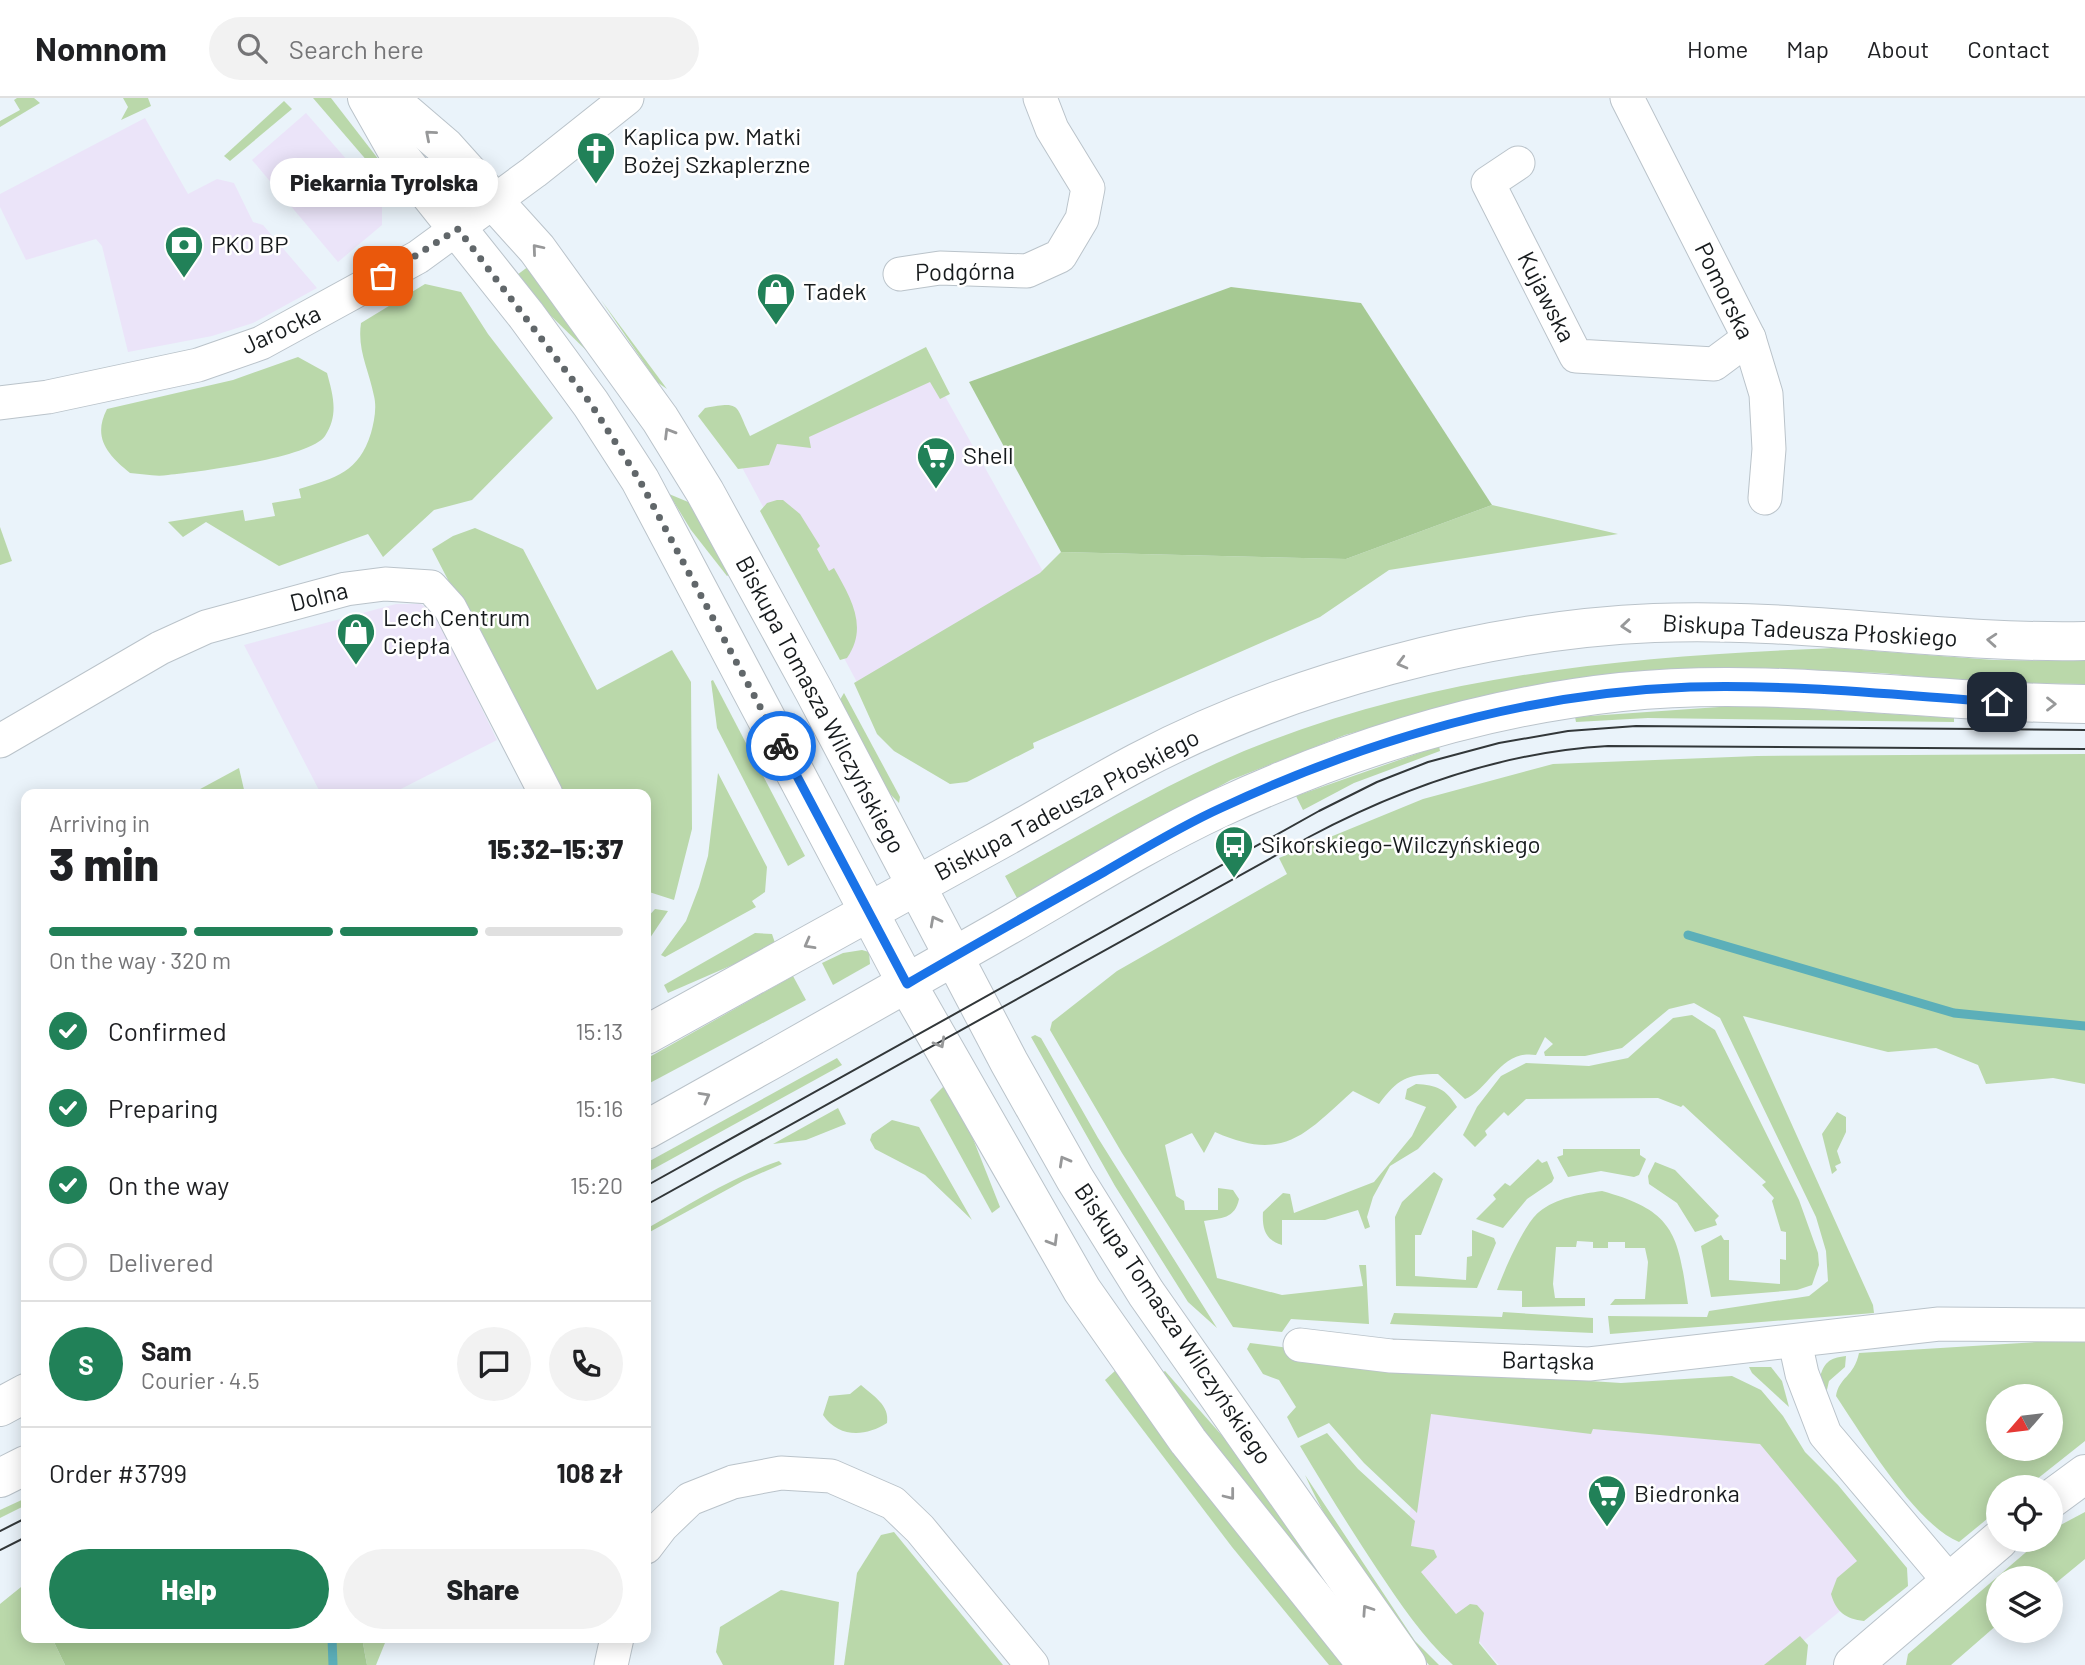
<!DOCTYPE html>
<html lang="en">
<head>
<meta charset="utf-8">
<style>
  body { margin:0; font-family:Barlow,sans-serif; background:#f2f2f2; color:#202124; height:100vh; display:flex; flex-direction:column; font-size:26px; white-space:nowrap }
  * { box-sizing:border-box; margin:0 }
  p { font-size:23px; color:#757577 }
  .icon { flex:none; width:38px; height:38px; fill:none; stroke:currentColor; stroke-width:2; stroke-linecap:round; stroke-linejoin:round }
  .map { position:relative; flex:1; overflow:hidden }
  .panel { position:absolute; left:21px; top:691px; width:630px; height:854px; display:flex; flex-direction:column; background:#fff; border-radius:14px; box-shadow:0 4px 18px #0003 }
  .panel>* { flex:none }
  .needle { width:46px; rotate:242deg }
  .buttons { position:absolute; left:1986px; top:1286px; display:grid; gap:14px }
  .buttons a { display:grid; place-items:center; width:77px; height:77px; border-radius:50%; background:#fff; box-shadow:0 4px 18px #0003; font-size:35px }
  .pin { position:absolute; display:grid; place-items:center; width:60px; height:60px; color:#fff; margin:-30px; border-radius:14px; box-shadow:0 4px 10px #0006 }
  .courier { position:absolute; display:grid; place-items:center; width:70px; height:70px; margin:-35px; border:5px solid #1a73e8; border-radius:50%; background:#fff; color:#222; box-shadow:0 2px 9px #0007 }
  .bubble { position:absolute; height:49px; border-radius:24px; background:#fff; box-shadow:0 4px 18px #0003; font-size:23px; font-weight:800; line-height:49px; text-align:center }
  .overview em { font-style:normal; font-weight:800 }
  .overview div { display:flex; flex-direction:column-reverse }
  .overview { display:flex; align-items:center; justify-content:space-between; height:119px; padding:0 28px }
  h1 { font-size:46px; font-weight:800; line-height:52px }
  .bar { display:grid; grid-template-columns:repeat(4,1fr); gap:10px 7px; align-content:center; height:84px; padding:0 28px }
  .bar i { height:9px; border-radius:5px; background:#e0e0e0 }
  .bar .current { background:#218158 }
  .bar p { grid-column:span 4 }
  .line { display:flex; align-items:center; gap:18px; padding:0 28px; border-top:2px solid #e0e0e0 }
  .line div { flex:1 }
  .round { display:grid; place-items:center; flex:none; width:74px; height:74px; border-radius:37px; background:#f2f2f2 }
  ol { padding:0 28px; list-style:none }
  li { display:flex; align-items:center; gap:21px; height:77px }
  li p { margin-inline-start:auto }
  li .icon { padding:7px; border-radius:50%; background:#218158; color:#fff; stroke-width:4 }
  li:last-child { color:#757577 }
  li i { width:38px; height:38px; border:4px solid #e0e0e0; border-radius:50% }
  .cta { display:flex; gap:14px; margin-top:auto; padding:14px 28px }
  .cta a { flex:1; height:80px; border-radius:42px; background:#218158; color:#fff; font-size:28px; font-weight:800; line-height:80px; text-align:center }
  .cta a+a { background:#f2f2f2; color:#202124 }
  header { display:flex; align-items:center; gap:42px; box-sizing:border-box; height:98px; padding:0 35px; background:#fff; border-bottom:2px solid #e0e0e0 }
  header strong { font-size:33px }
  nav { display:flex; gap:38px; margin-inline-start:auto; font-size:24px }
  .search { width:490px; height:63px; background:#f2f2f2; display:flex; align-items:center; gap:18px; box-sizing:border-box; padding:0 24px; border-radius:38px; color:#757577; font-size:26px }
  .map>svg:first-child { display:block }
  .commercial { fill:#ebe4f9 }
  .green { fill:#bad8aa; fill-rule:evenodd }
  .forest { fill:#a6c993 }
  .lines { fill:none; stroke-linecap:round; stroke-linejoin:round }
  .stream { stroke:#5cafb9; stroke-width:9 }
  .street-casing { stroke:#bac3ca; stroke-width:35 }
  .secondary-casing { stroke:#bac3ca; stroke-width:40 }
  .street { stroke:#fff; stroke-width:33 }
  .secondary { stroke:#fff; stroke-width:38 }
  .tram { stroke:#323739; stroke-width:2 }
  .oneway { stroke:#979899 }
  .done { stroke:#61676a; stroke-width:7; stroke-dasharray:0 12.6 }
  .route { stroke:#1a73e8; stroke-width:9 }
  .labels { text-anchor:middle; stroke-width:5; stroke-linejoin:round; paint-order:stroke }
  .poi-label { font-size:24px; fill:#171b1d; stroke:#fff; text-anchor:start }
  .street-label { font-size:24px; fill:#171b1d; stroke:#fff }
</style>
</head>
<body>
<header>
<strong>Nomnom</strong>
<div class="search"><svg class="icon" aria-label="search" viewBox="0 0 24 24"><circle cx="10" cy="10" r="6"/><path d="M15 15l6 6"/></svg>Search here</div>
<nav><a>Home</a><a>Map</a><a>About</a><a>Contact</a></nav>
</header>
<div class="map">
<svg width="2085" height="1567" viewBox="0 0 2085 1567">
  <rect width="100%" height="100%" fill="#eaf3fa"/>
  <g class="commercial">
    <polygon points="306,15 382,102 382,127 338,164 252,62"/>
    <polygon points="145,20 188,96 217,81 234,85 253,124 263,127 317,190 253,225 212,238 128,254 102,148 96,141 26,162 0,109 0,96"/>
    <polygon points="927,266 1045,477 859,588 737,360"/>
    <polygon points="396,506 421,506 436,517 497,642 391,696 321,696 244,547"/>
    <polygon points="1426,1307 1761,1340 1877,1483 1774,1567 1499,1567 1404,1454"/>
  </g>
  <g class="green">
    <polygon points="17,0 34,0 40,5 0,29 0,23 20,12 14,2"/>
    <polygon points="123,0 148,0 151,8 121,22 128,9"/>
    <polygon points="313,0 331,0 389,75 381,79"/>
    <polygon points="284,3 292,11 230,63 224,58"/>
    <polygon points="529,168 591,257 549,216 517,177"/>
    <path d="M425,186L461,194L488,236L553,320L472,402L434,412L383,459L368,436L279,468L206,424L183,439L168,424L243,412L245,423L275,418L272,405L301,400L299,391C336,380 359,374 371,335C374,324 377,310 374,298C369,272 357,252 361,225Z"/>
    <polygon points="601,202 667,291 657,284"/>
    <path d="M926,249L950,296L940,301L930,284L809,339L811,350L777,346L769,367L738,371L698,318L705,310C742,303 735,307 750,338Z"/>
    <path d="M298,259L327,275C333,297 339,317 325,338C310,360 198,374 168,377C156,379 143,376 130,375C108,357 92,340 107,311L233,282Z"/>
    <polygon points="669,396 693,406 730,476 727,478 691,432"/>
    <path d="M777,402H783L800,416L820,448L817,451L829,473L834,470C850,499 869,528 847,560L840,562L760,413L767,405Z"/>
    <polygon points="1492,407 1618,436 1389,472 1320,519 1033,645 1034,650 967,684 950,686 894,653 877,636 854,585 1040,475 1061,454 1346,461"/>
    <polygon points="0,429 12,463 0,467"/>
    <polygon points="475,430 523,451 597,592 672,552 691,584 692,731 674,802 646,793 646,696 559,696 432,451 453,438"/>
    <path d="M1835,550L1994,562L2085,563V586L1988,585L1881,575L1750,570L1671,572L1479,600L1345,637L1231,682L1017,800L1005,778C1084,735 1161,688 1244,653C1434,575 1632,558 1835,550Z"/>
    <polygon points="713,582 805,758 788,768 717,630 711,583"/>
    <polygon points="844,595 900,699 899,705 881,687 838,605"/>
    <polygon points="1748,607 1954,620 1954,624 1648,620 1576,624 1575,619"/>
    <polygon points="1439,648 1440,653 1354,685 1303,712 1296,698"/>
    <path d="M2085,656V986L2053,980L1986,986L1978,967L1936,950L1888,954L1743,918L1873,1207L1874,1215L1610,1236L1608,1218L1707,1219L1709,1213L1809,1198L1828,1183L1826,1153L1816,1119L1720,920L1694,905L1669,911L1622,950L1585,958H1545L1544,954L1553,946L1545,939L1536,957C1501,951 1489,992 1465,1001L1438,976C1406,976 1398,981 1379,1006L1353,993C1305,1036 1284,1065 1215,1034L1204,1055L1192,1035L1165,1047L1176,1098L1184,1103L1185,1112H1218V1090L1233,1092L1239,1101C1235,1121 1221,1120 1204,1123L1217,1180L1282,1197L1363,1188L1359,1167H1366L1369,1226L1291,1221L1282,1234L1233,1229L1122,1055L1050,932L1052,924L1117,873L1287,776L1279,760L1423,701L1553,666L1757,658Z"/>
    <polygon points="239,670 245,696 191,696"/>
    <polygon points="718,675 767,769 765,794 752,803 756,809 665,859 661,857 686,823 699,789 708,758"/>
    <polygon points="655,811 668,813 646,846 646,821"/>
    <polygon points="755,835 772,836 776,848 668,895 664,887"/>
    <polygon points="862,852 869,854 870,866 833,887 822,865 843,855"/>
    <polygon points="793,878 806,902 646,987 646,961"/>
    <polygon points="1692,917 1715,932 1799,1102 1818,1155 1819,1167 1812,1187 1797,1192 1711,1199 1701,1148 1721,1137 1724,1142 1729,1142 1729,1182 1780,1186 1780,1161 1786,1162 1786,1134 1781,1133 1772,1103 1774,1100 1762,1087 1766,1084 1683,1007 1681,1009 1658,1000 1526,1001 1508,1018 1504,1014 1485,1033 1487,1037 1475,1049 1463,1037 1477,1009 1501,978 1526,965 1589,968 1628,960 1673,920"/>
    <polygon points="1035,937 1041,940 1098,1040 1217,1230 1188,1204 1115,1088 1031,939"/>
    <polygon points="837,960 842,967 646,1075 646,1065"/>
    <path d="M1416,986C1437,987 1446,991 1457,1009L1418,1051L1390,1068L1373,1099L1367,1119L1370,1129L1365,1131L1358,1112L1325,1122H1282V1147C1265,1142 1262,1130 1263,1114L1283,1095L1290,1096L1294,1115L1374,1084L1412,1038L1426,1009L1405,1001L1407,991Z"/>
    <polygon points="944,988 966,1023 1000,1109 992,1115 930,1002"/>
    <polygon points="838,1010 846,1026 806,1042 773,1046"/>
    <polygon points="1837,1014 1846,1019 1846,1034 1837,1053 1841,1065 1835,1068 1837,1072 1832,1076 1822,1036"/>
    <polygon points="892,1022 919,1029 972,1122 925,1077 875,1051 870,1042 872,1036"/>
    <polygon points="1563,1051 1640,1051 1640,1057 1646,1061 1639,1077 1634,1079 1601,1073 1568,1079 1557,1059 1563,1057"/>
    <polygon points="1538,1061 1542,1065 1547,1063 1554,1080 1552,1084 1527,1101 1503,1130 1476,1121 1496,1101 1493,1097 1505,1085 1510,1088"/>
    <path d="M779,1063L782,1066L743,1083L646,1136V1131C689,1107 732,1079 779,1063Z"/>
    <polygon points="1655,1064 1675,1072 1719,1118 1715,1122 1717,1127 1695,1134 1677,1105 1649,1086 1648,1078"/>
    <polygon points="1434,1074 1443,1081 1421,1137 1415,1137 1415,1178 1466,1182 1467,1159 1472,1158 1472,1132 1494,1140 1496,1145 1477,1190 1396,1188 1395,1119 1402,1104"/>
    <path d="M1602,1093C1675,1113 1678,1136 1688,1206L1610,1207L1615,1201H1645L1648,1164L1645,1150H1625V1144H1608V1150H1593V1144L1577,1143L1576,1149H1556L1553,1186L1555,1200H1585V1208L1522,1209V1193L1497,1192C1504,1173 1524,1126 1539,1114C1556,1100 1581,1096 1602,1093Z"/>
    <polygon points="1503,1214 1593,1220 1593,1235 1390,1226 1394,1215 1502,1219"/>
    <path d="M2085,1241V1343L2027,1389L1998,1390V1412L1959,1444C1915,1426 1863,1338 1836,1298C1839,1279 1854,1279 1859,1255ZM1998,1298H2051V1351H1998Z"/>
    <path d="M1250,1245L1297,1251L1298,1264L1621,1285L1732,1278L1761,1292L1783,1318L1805,1354L1838,1387L1907,1470L1908,1488L1864,1523C1846,1521 1836,1514 1831,1496L1837,1480L1857,1463L1760,1346L1593,1331L1591,1336L1431,1316L1417,1415L1364,1365L1329,1325L1298,1340L1287,1319L1296,1309L1279,1282L1263,1276L1247,1251Z"/>
    <path d="M1846,1258L1845,1269L1829,1283L1826,1296L1819,1282C1824,1265 1828,1260 1846,1258Z"/>
    <polygon points="1749,1269 1771,1269 1782,1283 1789,1309 1752,1275"/>
    <polygon points="1116,1272 1346,1567 1329,1567 1232,1449 1105,1282"/>
    <polygon points="1165,1273 1240,1358 1328,1486 1325,1488 1160,1276"/>
    <path d="M861,1287C873,1298 890,1307 887,1325C865,1339 839,1340 823,1317L829,1298L850,1296Z"/>
    <path d="M1327,1335L1358,1371L1415,1423L1411,1448L1434,1452L1437,1459L1421,1474L1456,1516L1470,1506L1477,1507L1484,1515L1479,1545L1497,1567H1453C1422,1539 1400,1505 1377,1471C1350,1430 1325,1390 1300,1348Z"/>
    <path d="M1305,1377L1415,1543L1439,1567H1429C1382,1509 1336,1445 1305,1377Z"/>
    <polygon points="26,1400 26,1407 0,1420 0,1412"/>
    <polygon points="2085,1414 2085,1461 2051,1489 2051,1480 1998,1480 1998,1526 1951,1567 1906,1567 1908,1556 2040,1442 2051,1442 2053,1431"/>
    <polygon points="894,1434 1003,1567 844,1567 857,1475 881,1437"/>
    <polygon points="26,1485 26,1540 52,1540 65,1567 0,1567 0,1506"/>
    <polygon points="781,1492 839,1504 834,1567 723,1567 716,1554 720,1529"/>
    <polygon points="1800,1538 1808,1547 1806,1567 1764,1567"/>
    <polygon points="362,1540 387,1540 376,1567 367,1567"/>
  </g>
  <g class="forest">
    <polygon points="1231,189 1361,205 1492,407 1346,461 1061,454 969,284"/>
    <polygon points="52,1540 362,1540 367,1567 65,1567"/>
  </g>
  <g class="lines">
    <g class="stream">
      <polyline points="1688,837 1954,915 2085,928"/>
      <polyline points="332,1540 333,1567"/>
    </g>
    <g class="street-casing">
      <g id="street">
        <polyline points="1627,0 1749,240 1766,296 1769,351 1765,400"/>
        <polyline points="1518,65 1488,85 1576,258 1714,266 1749,240"/>
        <polyline points="900,176 940,170 1027,173 1060,158 1082,121 1088,90 1052,31 1040,0"/>
        <polyline points="0,305 48,299 198,267 261,245 418,159 534,74 627,0"/>
        <polyline points="0,643 160,550 206,529 346,491 385,486 431,489 450,510 546,696"/>
        <polyline points="1795,1244 1802,1276 1825,1336 1950,1484"/>
        <polyline points="1300,1247 1391,1258 1589,1266 1939,1226 2085,1227"/>
        <polyline points="646,1449 662,1428 690,1401 733,1384 781,1375 831,1378 893,1405 920,1431 1032,1567"/>
        <polyline points="611,1567 617,1540"/>
      </g>
    </g>
    <g class="secondary-casing">
      <g id="secondary">
        <polyline points="367,0 401,60 526,217 591,306 640,382 907,886 1082,1192 1188,1343 1367,1567"/>
        <polyline points="388,0 445,49 537,151 660,321 705,394 814,593 1009,964 1075,1081 1146,1195 1407,1567"/>
        <path d="M646,937C758,875 871,813 983,751C1035,723 1085,692 1138,664C1288,585 1485,532 1654,525C1798,519 1941,546 2085,543"/>
        <path d="M646,1032C761,968 876,903 990,838C1066,795 1141,747 1220,710C1347,651 1482,609 1621,594C1775,578 1930,605 2085,606"/>
        <polyline points="0,1309 26,1295"/>
        <polyline points="0,1380 26,1367"/>
        <polyline points="2051,1401 2085,1376"/>
        <polyline points="1853,1567 1999,1442"/>
      </g>
    </g>
    <use href="#street" class="street"/>
    <use href="#secondary" class="secondary"/>
    <g class="tram">
      <polyline points="646,1088 1319,713 1377,684 1428,664 1499,645 1568,633 1636,628 2085,632"/>
      <path d="M646,1107L1309,739C1403,689 1502,654 1608,648L2085,651"/>
      <polyline points="0,1433 26,1420"/>
      <polyline points="0,1452 26,1439"/>
    </g>
  </g>
  <defs><path id="oneway-chevron" d="M-2-3.5L2.5 0L-2 3.5" fill="none" stroke-width="1.6" stroke-linecap="round" stroke-linejoin="round" transform="scale(1.75)"/></defs>
  <g class="oneway">
    <use href="#oneway-chevron" transform="translate(430 37) rotate(-139)"/>
    <use href="#oneway-chevron" transform="translate(537 151) rotate(-130)"/>
    <use href="#oneway-chevron" transform="translate(669 335) rotate(-121)"/>
    <use href="#oneway-chevron" transform="translate(1626 528) rotate(175)"/>
    <use href="#oneway-chevron" transform="translate(1992 542) rotate(-176)"/>
    <use href="#oneway-chevron" transform="translate(1402 565) rotate(165)"/>
    <use href="#oneway-chevron" transform="translate(2051 606)"/>
    <use href="#oneway-chevron" transform="translate(935 823) rotate(-118)"/>
    <use href="#oneway-chevron" transform="translate(809 846) rotate(151)"/>
    <use href="#oneway-chevron" transform="translate(940 945) rotate(61)"/>
    <use href="#oneway-chevron" transform="translate(705 999) rotate(-29)"/>
    <use href="#oneway-chevron" transform="translate(1064 1063) rotate(-119)"/>
    <use href="#oneway-chevron" transform="translate(1053 1143) rotate(59)"/>
    <use href="#oneway-chevron" transform="translate(1230 1397) rotate(52)"/>
    <use href="#oneway-chevron" transform="translate(1367 1512) rotate(-124)"/>
  </g>
  <g class="lines">
    <polyline class="done" points="383,178 458,131 591,306 640,383 781,648"/>
    <path class="route" d="M781,648L907,886C972,848 1038,811 1104,774C1142,752 1181,728 1221,710C1367,642 1527,595 1690,589C1792,586 1895,597 1997,604"/>
  </g>
  <defs>
    <g id="church-pin" transform="scale(2.0125)"><path d="M0 17L-7.5 6A9.5 9.5 0 1 1 7.5 6Z" fill="#218158" stroke="#fff"/><path d="M-1.2-6h2.4v3.5h3.3v2.4h-3.3V6h-2.4V-.1h-3.3v-2.4h3.3Z" fill="#fff"/></g>
    <g id="bank-pin" transform="scale(2.0125)"><path d="M0 17L-7.5 6A9.5 9.5 0 1 1 7.5 6Z" fill="#218158" stroke="#fff"/><path d="M-6-4H6V4H-6ZM0-2.3a2.3 2.3 0 1 0 0 4.6a2.3 2.3 0 1 0 0-4.6Z" fill="#fff"/></g>
    <g id="shop-pin" transform="scale(2.0125)"><path d="M0 17L-7.5 6A9.5 9.5 0 1 1 7.5 6Z" fill="#218158" stroke="#fff"/><path d="M-5-2.5h2.3a2.7 3.5 0 0 1 5.4 0H5L5.5 6h-11ZM-1.5-2.5h3a1.5 2.3 0 0 0-3 0Z" fill="#fff"/></g>
    <g id="supermarket-pin" transform="scale(2.0125)"><path d="M0 17L-7.5 6A9.5 9.5 0 1 1 7.5 6Z" fill="#218158" stroke="#fff"/><path d="M-6-5.5h2.5l.6 2H6L4.5 2H-2.5L-4.4-4H-6ZM-1.5 3.2a1.3 1.3 0 1 0 .1 0ZM3 3.2a1.3 1.3 0 1 0 .1 0Z" fill="#fff"/></g>
    <g id="bus-pin" transform="scale(2.0125)"><path d="M0 17L-7.5 6A9.5 9.5 0 1 1 7.5 6Z" fill="#218158" stroke="#fff"/><path d="M-5-6H5V4H4V6H2V4H-2V6H-4V4H-5ZM-3.5-4V0h7V-4ZM-3.5 1.2v1.5H-2V1.2ZM2 1.2v1.5H3.5V1.2Z" fill="#fff"/></g>
  </defs>
  <g fill-rule="evenodd">
    <use href="#church-pin" x="596" y="53"/>
    <use href="#bank-pin" x="184" y="147"/>
    <use href="#shop-pin" x="776" y="194"/>
    <use href="#supermarket-pin" x="936" y="358"/>
    <use href="#shop-pin" x="356" y="534"/>
    <use href="#bus-pin" x="1234" y="747"/>
    <use href="#supermarket-pin" x="1607" y="1396"/>
  </g>
  <g class="labels">
    <g class="poi-label">
      <text x="623" y="47">Kaplica pw. Matki<tspan x="623" dy="28">Bożej Szkaplerzne</tspan></text>
      <text x="211" y="155">PKO BP</text>
      <text x="803" y="202">Tadek</text>
      <text x="963" y="366">Shell</text>
      <text x="383" y="528">Lech Centrum<tspan x="383" dy="28">Ciepła</tspan></text>
      <text x="1261" y="755">Sikorskiego-Wilczyńskiego</text>
      <text x="1634" y="1404">Biedronka</text>
    </g>
    <g class="street-label">
      <text transform="translate(965 174) rotate(-1)" y="8">Podgórna</text>
      <text transform="translate(1724 193) rotate(64)" y="8">Pomorska</text>
      <text transform="translate(1546 199) rotate(63)" y="8">Kujawska</text>
      <text transform="translate(281 232) rotate(-25)" y="8">Jarocka</text>
      <text transform="translate(319 499) rotate(-14)" y="8">Dolna</text>
      <text transform="translate(1810 533) rotate(3)" y="8">Biskupa Tadeusza Płoskiego</text>
      <text transform="translate(820 607) rotate(62)" y="8">Biskupa Tomasza Wilczyńskiego</text>
      <text transform="translate(1067 707) rotate(-28)" y="8">Biskupa Tadeusza Płoskiego</text>
      <text transform="translate(1173 1226) rotate(56)" y="8">Biskupa Tomasza Wilczyńskiego</text>
      <text transform="translate(1548 1263) rotate(1)" y="8">Bartąska</text>
    </g>
  </g>
</svg>
<div class="buttons">
<a><svg class="needle" viewBox="-14 -14 28 28"><path d="M0-13l5 13h-10z" fill="#e53935"/><path d="M0 13l5-13h-10z" fill="#757577"/></svg></a>
<a><svg class="icon" aria-label="locate" viewBox="0 0 24 24"><circle cx="12" cy="12" r="6"/><path d="M12 2v4M12 18v4M2 12h4M18 12h4"/></svg></a>
<a><svg class="icon" aria-label="layers" viewBox="0 0 24 24"><path d="M12 4l9 5-9 5-9-5zM3 14l9 5 9-5"/></svg></a>
</div>
<div class="pin" style="left:383px;top:178px;background:#ea580c"><svg class="icon" aria-label="bag" viewBox="0 0 24 24"><path d="M5 8h14l-1 12H6zM9 8a3 3 0 0 1 6 0"/></svg></div>
<div class="pin" style="left:1997px;top:604px;background:#1f2937"><svg class="icon" aria-label="home" viewBox="0 0 24 24"><path d="M3 11l9-7 9 7M6 9v11h12V9"/></svg></div>
<div class="courier" style="left:781px;top:648px"><svg class="icon" aria-label="bike" viewBox="0 0 24 24"><circle cx="6" cy="16" r="4"/><circle cx="18" cy="16" r="4"/><path d="M6 16l4-8h5l3 8M10 8l3 8H6M13 5h3"/></svg></div>
<div class="bubble" style="left:270px;top:60px;width:228px">Piekarnia Tyrolska</div>
<section class="panel">
<div class="overview"><div><h1>3 min</h1><p>Arriving in</p></div><em>15:32–15:37</em></div>
<div class="bar"><i class="current"></i><i class="current"></i><i class="current"></i><i></i><p>On the way · 320 m</p></div>
<ol>
<li><svg class="icon" aria-label="check" viewBox="0 0 24 24"><path d="M5 12l5 5 9-10"/></svg>Confirmed<p>15:13</p></li>
<li><svg class="icon" aria-label="check" viewBox="0 0 24 24"><path d="M5 12l5 5 9-10"/></svg>Preparing<p>15:16</p></li>
<li><svg class="icon" aria-label="check" viewBox="0 0 24 24"><path d="M5 12l5 5 9-10"/></svg>On the way<p>15:20</p></li>
<li><i></i>Delivered</li>
</ol>
<div class="line" style="height:126px"><b class="round" style="background:#218158;color:#fff">S</b><div><b>Sam</b><p>Courier · 4.5</p></div><a class="round"><svg class="icon" aria-label="chat" viewBox="0 0 24 24"><path d="M4 5h16v11H9l-5 4z"/></svg></a><a class="round"><svg class="icon" aria-label="phone" viewBox="0 0 24 24"><path d="M5 4h4l2 5-3 2q2 4 5 5l2-3 5 2v4C11 20 4 13 5 4z"/></svg></a></div>
<div class="line" style="height:91px"><div>Order #3799</div><b>108 zł</b></div>
<div class="cta"><a>Help</a><a>Share</a></div>
</section>
</div>
</body>
</html>
